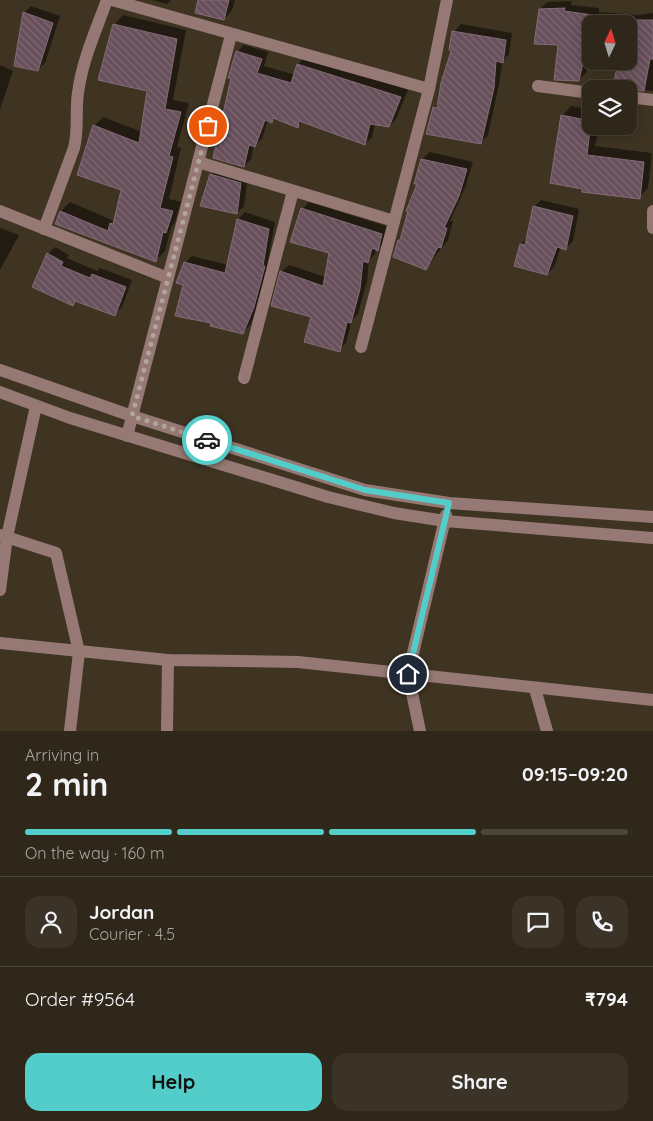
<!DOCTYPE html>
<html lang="en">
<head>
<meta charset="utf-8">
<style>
  body { margin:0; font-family:Quicksand,sans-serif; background:#3b3327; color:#f1f3f6; height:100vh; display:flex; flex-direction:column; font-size:19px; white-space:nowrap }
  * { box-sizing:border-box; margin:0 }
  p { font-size:16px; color:#a7a5a2 }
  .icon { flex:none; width:28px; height:28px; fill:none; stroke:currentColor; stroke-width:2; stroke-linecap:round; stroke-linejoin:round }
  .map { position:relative; height:731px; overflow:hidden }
  .details { display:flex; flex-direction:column; background:#2f271a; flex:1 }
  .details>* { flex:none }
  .needle { width:32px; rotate:4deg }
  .fabs { position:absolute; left:582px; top:15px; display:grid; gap:10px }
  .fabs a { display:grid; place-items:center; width:55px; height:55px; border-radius:10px; background:#2f271a; box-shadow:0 2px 12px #0003,0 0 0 1px #4a4439; font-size:25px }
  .pin { position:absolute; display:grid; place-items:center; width:42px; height:42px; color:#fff; margin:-21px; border:2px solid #fff; border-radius:50%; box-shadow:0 1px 5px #0007 }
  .courier { position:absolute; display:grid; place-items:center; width:50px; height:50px; margin:-25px; border:4px solid #53cdc9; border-radius:50%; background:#fff; color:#222; box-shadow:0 1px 6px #0007 }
  .overview em { font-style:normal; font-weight:800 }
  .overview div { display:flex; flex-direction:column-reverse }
  .overview { display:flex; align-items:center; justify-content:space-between; height:85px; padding:0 25px }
  h1 { font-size:32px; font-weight:800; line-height:38px }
  .bar { display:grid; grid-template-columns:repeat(4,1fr); gap:8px 5px; align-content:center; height:60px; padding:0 25px }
  .bar i { height:6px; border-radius:4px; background:#4a4439 }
  .bar .current { background:#53cdc9 }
  .bar p { grid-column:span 4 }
  .line { display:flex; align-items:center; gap:12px; padding:0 25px; border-top:1px solid #4a4439 }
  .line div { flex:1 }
  .round { display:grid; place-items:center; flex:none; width:52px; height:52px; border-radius:15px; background:#3b3327 }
  .button { display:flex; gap:10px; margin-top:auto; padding:10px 25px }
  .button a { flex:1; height:58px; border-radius:15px; background:#53cdc9; color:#111; font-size:20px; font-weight:800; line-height:58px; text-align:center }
  .button a+a { background:#3b3327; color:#f1f3f6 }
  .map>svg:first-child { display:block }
  .shadow { fill:#0007 }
  .building { fill:url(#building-back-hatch); stroke:#836b77 }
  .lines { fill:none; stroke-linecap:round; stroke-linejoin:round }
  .minor { stroke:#967975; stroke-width:12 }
  .done { stroke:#afa699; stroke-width:5; stroke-dasharray:0 9 }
  .route { stroke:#53cdc9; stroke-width:6 }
</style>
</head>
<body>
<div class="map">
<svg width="653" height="731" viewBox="0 0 653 731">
  <defs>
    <pattern id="building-back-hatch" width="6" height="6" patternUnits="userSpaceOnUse" patternTransform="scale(1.25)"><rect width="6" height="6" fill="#67505b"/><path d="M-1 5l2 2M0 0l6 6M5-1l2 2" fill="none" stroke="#7d6972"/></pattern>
  </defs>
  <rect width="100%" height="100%" fill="#3f3422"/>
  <g class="shadow">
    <polygon points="152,0 171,0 167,4"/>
    <polygon points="199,0 235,0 232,10 224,19"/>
    <polygon points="572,1 571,5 599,8 599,12 637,15 653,13 653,91 614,87 629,61 629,24 591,24 591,51 586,73 579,80 540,9 547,2"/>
    <polygon points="31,6 60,16 45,63 37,70 24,13"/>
    <polygon points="123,15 186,30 173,100 189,103 177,147 181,148 169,199 181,202 175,222 171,227 165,251 156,260 57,224 61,211 70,202 114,221 122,189 94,126 103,117 142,132 148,90 114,25"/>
    <polygon points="461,24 512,33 509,54 502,62 500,80 488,135 481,142 434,108 439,102 452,50 454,32"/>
    <polygon points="244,45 268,52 264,66 295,75 298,64 305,57 408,90 396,119 389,126 375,124 372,137 365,144 303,121 297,126 275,118 272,122 268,120 262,139 254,145 251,159 244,166 237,52"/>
    <polygon points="0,65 13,71 0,109"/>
    <polygon points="571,106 591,110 591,126 599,126 595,146 652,153 648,188 639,197 583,191 562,116"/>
    <polygon points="430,152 473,162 465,188 450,221 453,221 448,240 426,268 399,240 403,236 419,183 416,183 422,159"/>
    <polygon points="218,168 248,176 244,206 237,213 202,205 207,184 211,175"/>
    <polygon points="541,200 579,209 573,241 566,248 561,247 554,267 547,274 521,245 527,238 534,207"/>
    <polygon points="309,202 389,227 385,242 376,249 375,254 369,260 367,281 358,314 352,320 346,343 339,350 281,272 289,265 326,277 331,253 302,209"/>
    <polygon points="245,212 275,222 261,299 250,325 243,333 213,322 185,284 185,263 192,256 228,265 238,219"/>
    <polygon points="0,228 19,235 0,270"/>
    <polygon points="55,247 69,255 67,258 97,271 100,268 132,280 122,307 115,314 77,301 73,304 48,254"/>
  </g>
  <g class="building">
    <polygon points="198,0 229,0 224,20 195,13"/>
    <polygon points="565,8 564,11 593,15 579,81 554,80 558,45 534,44 539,9"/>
    <polygon points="23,12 53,23 38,71 14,66"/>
    <polygon points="630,20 653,20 653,59 650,59 644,91 613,88 618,61 629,61"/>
    <polygon points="113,24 177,39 165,109 181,112 169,156 173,157 160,208 173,211 166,233 163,232 156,262 55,224 60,211 108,231 110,223 113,224 121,190 77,175 93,125 139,143 147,91 98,80"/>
    <polygon points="452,31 506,40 503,63 496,61 494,88 481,144 426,134 433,107 437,108 441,83 451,51 449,50"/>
    <polygon points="236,51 262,59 257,73 291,83 297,64 401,97 389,127 370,124 365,145 299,121 298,128 273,118 272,123 265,120 255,147 249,145 244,167 213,158 231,78 228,78"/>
    <polygon points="561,115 591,121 587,155 644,162 640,199 582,192 582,189 550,183"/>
    <polygon points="421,159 467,169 459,196 444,228 447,228 441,248 438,247 426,270 393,257 398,240 400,240 408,211 406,211 417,184 414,184"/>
    <polygon points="210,174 241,183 237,214 200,206"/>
    <polygon points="533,206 573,216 566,250 557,247 547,275 514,266 520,244 525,245"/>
    <polygon points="301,208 382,234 378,251 372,248 368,263 363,261 360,289 351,323 347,322 340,352 304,342 311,317 271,306 280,271 323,286 329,253 290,242"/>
    <polygon points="237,219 269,229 263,266 265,266 254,307 243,334 210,326 211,323 175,316 183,285 176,283 184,262 225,273"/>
    <polygon points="47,253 63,262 61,266 90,278 92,274 126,287 115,316 75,301 73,306 32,287"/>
  </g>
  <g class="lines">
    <g class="minor">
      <polyline points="112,0 429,89 361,347"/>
      <polyline points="538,86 591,93"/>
      <polyline points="429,89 447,0"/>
      <polyline points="629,97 653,100"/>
      <polyline points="198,162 394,221"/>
      <polyline points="0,211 168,278"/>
      <polyline points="653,211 653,228"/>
      <path d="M44,229L74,148C79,129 75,112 78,93C82,61 96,30 107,0"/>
      <polyline points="0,370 132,416 365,490 449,503 653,517"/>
      <polyline points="244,378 293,191"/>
      <polyline points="0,392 70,418 328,497 394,513 445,521 653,538"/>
      <polyline points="127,436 231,35"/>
      <polyline points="0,535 56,553 79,652 70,731"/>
      <polyline points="0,590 7,537 36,406"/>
      <polyline points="0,643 168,660 298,662 653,700"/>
      <polyline points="535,689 547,731"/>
      <polyline points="167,731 168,660"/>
      <polyline points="420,731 408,674 446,515"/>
    </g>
  </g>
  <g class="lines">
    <polyline class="done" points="207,440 132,416 208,126"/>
    <polyline class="route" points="207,440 365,490 449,503 408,674"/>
  </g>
</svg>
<div class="fabs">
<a><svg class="needle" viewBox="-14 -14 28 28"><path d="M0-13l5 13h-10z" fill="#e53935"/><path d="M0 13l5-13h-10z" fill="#a7a5a2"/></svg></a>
<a><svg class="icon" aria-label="layers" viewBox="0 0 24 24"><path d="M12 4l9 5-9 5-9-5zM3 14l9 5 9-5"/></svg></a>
</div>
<div class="pin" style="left:208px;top:126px;background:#ea580c"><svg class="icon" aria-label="bag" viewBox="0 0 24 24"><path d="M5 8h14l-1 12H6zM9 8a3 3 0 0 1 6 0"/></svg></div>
<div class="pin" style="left:408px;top:674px;background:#1f2937"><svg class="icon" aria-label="home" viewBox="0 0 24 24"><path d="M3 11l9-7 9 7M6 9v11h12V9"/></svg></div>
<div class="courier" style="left:207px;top:440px"><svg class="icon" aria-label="car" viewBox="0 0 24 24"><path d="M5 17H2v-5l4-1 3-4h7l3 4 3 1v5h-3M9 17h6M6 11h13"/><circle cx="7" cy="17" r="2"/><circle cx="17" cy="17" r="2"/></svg></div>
</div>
<section class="details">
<div class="overview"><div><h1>2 min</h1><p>Arriving in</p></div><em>09:15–09:20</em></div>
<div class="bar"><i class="current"></i><i class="current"></i><i class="current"></i><i></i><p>On the way · 160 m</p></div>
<div class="line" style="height:90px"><a class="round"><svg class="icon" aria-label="person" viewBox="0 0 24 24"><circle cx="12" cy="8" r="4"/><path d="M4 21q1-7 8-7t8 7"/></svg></a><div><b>Jordan</b><p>Courier · 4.5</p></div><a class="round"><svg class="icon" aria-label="chat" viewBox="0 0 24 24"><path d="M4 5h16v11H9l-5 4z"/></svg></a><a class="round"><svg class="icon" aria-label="phone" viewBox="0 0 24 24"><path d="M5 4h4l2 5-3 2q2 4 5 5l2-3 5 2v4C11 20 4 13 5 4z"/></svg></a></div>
<div class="line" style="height:65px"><div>Order #9564</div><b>₹794</b></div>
<div class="button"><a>Help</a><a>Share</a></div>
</section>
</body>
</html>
